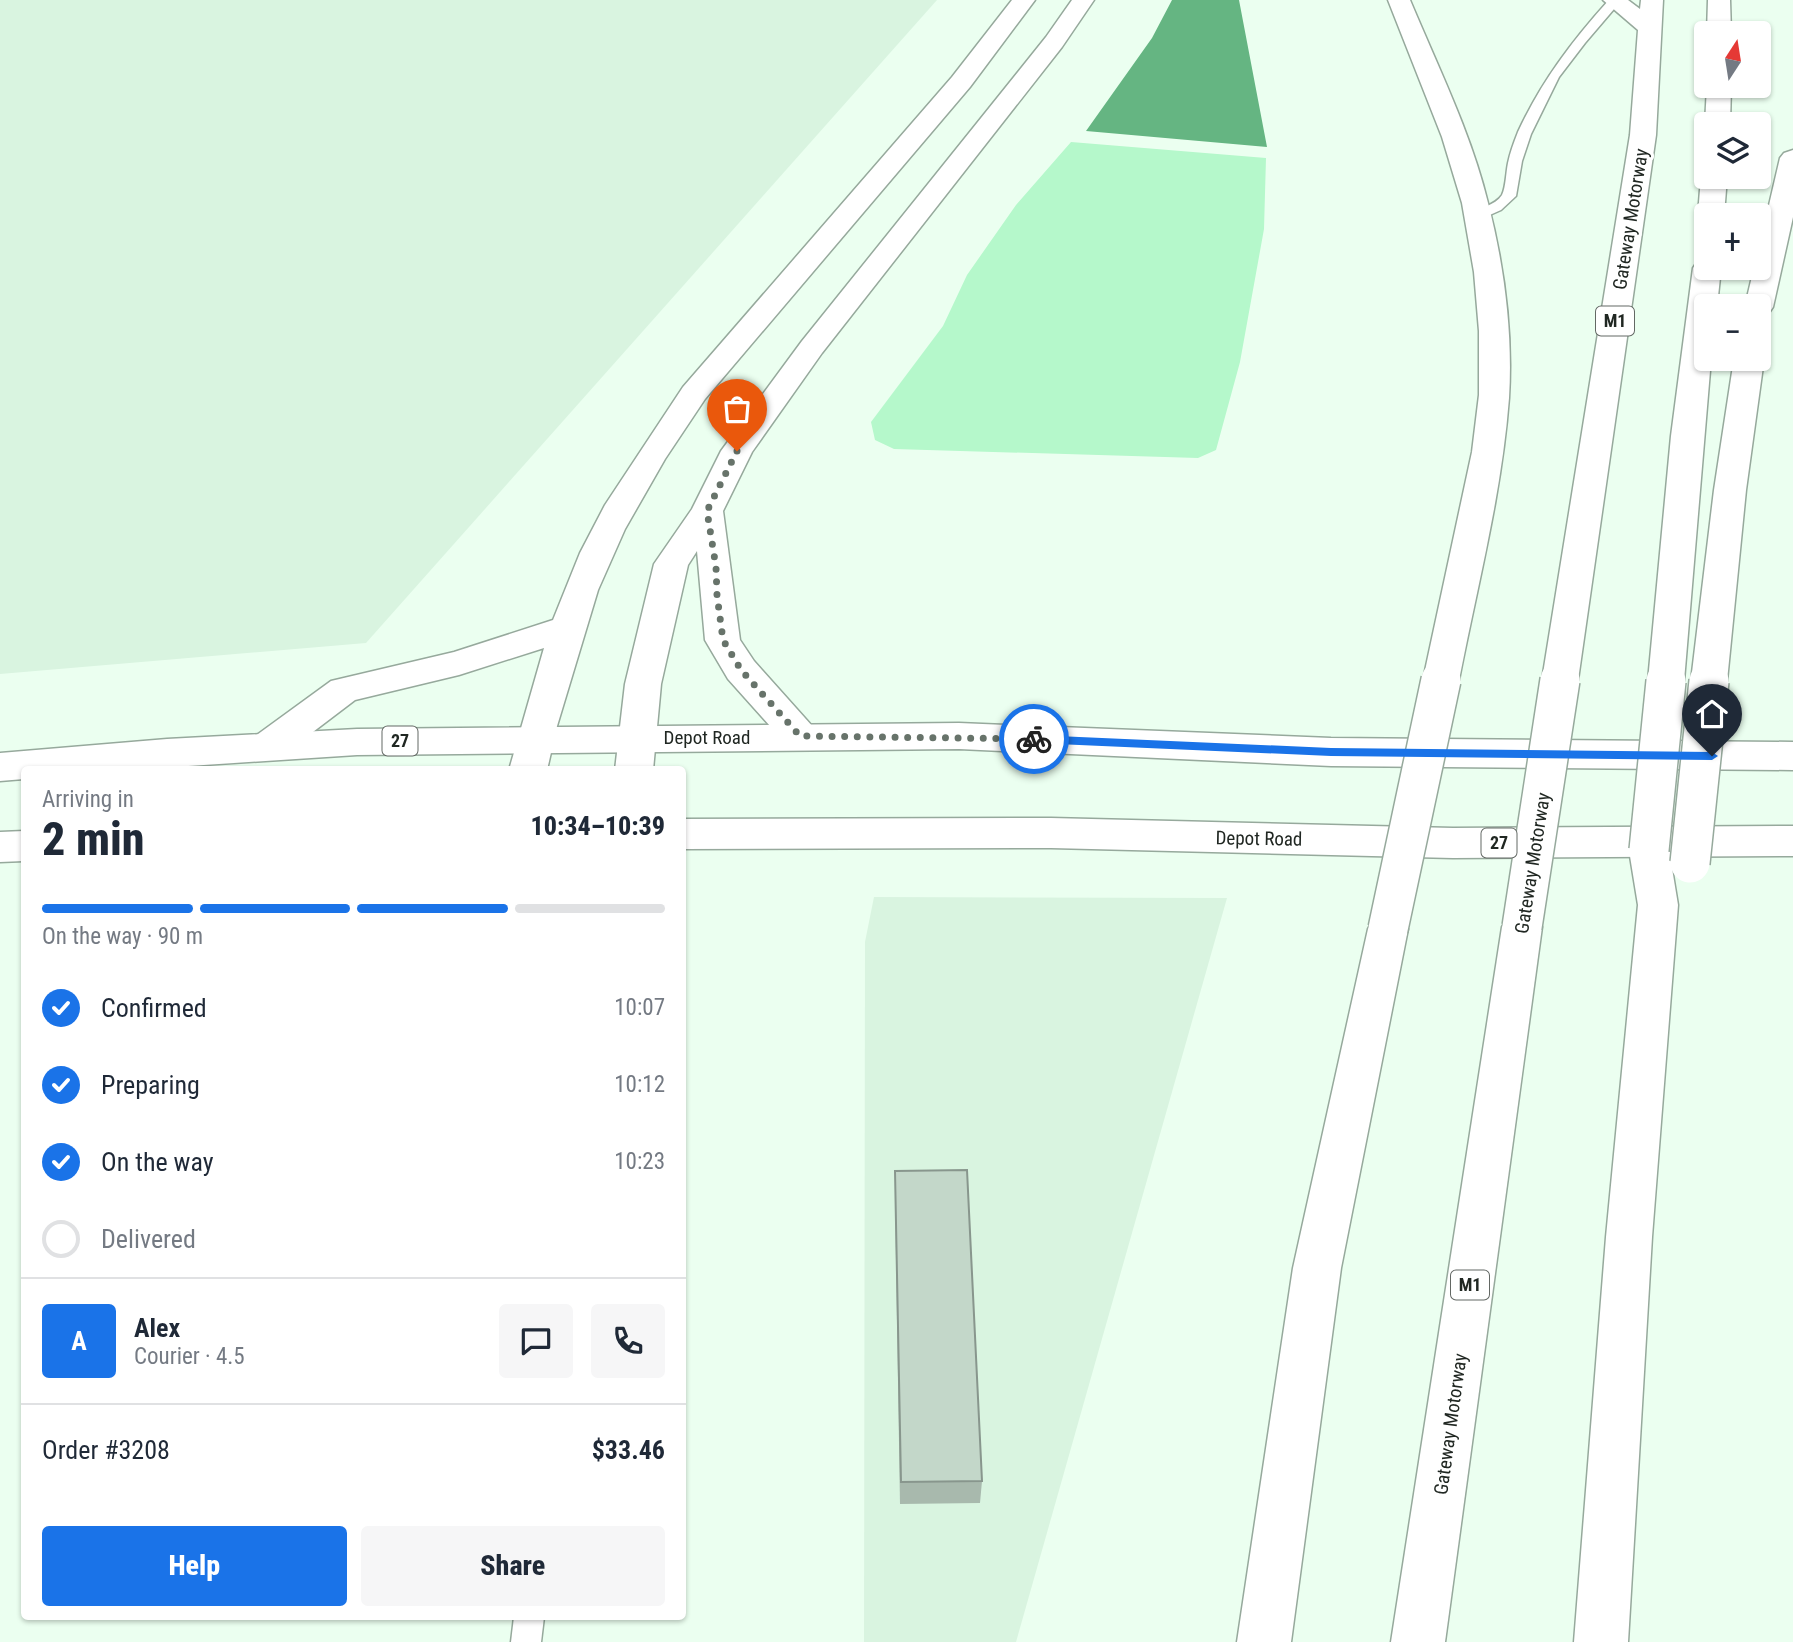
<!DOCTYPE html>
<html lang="en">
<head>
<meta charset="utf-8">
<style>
  body { margin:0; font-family:"Roboto Condensed",sans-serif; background:#f6f6f7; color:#1f2937; height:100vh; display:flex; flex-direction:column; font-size:26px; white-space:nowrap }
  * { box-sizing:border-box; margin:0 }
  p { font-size:23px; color:#747a83 }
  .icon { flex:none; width:38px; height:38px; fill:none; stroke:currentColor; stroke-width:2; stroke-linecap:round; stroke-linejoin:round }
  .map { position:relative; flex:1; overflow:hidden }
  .drawer { position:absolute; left:21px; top:766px; width:665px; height:854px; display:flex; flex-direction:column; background:#fff; border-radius:7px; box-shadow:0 2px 5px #0004 }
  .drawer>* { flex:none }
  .needle { width:46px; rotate:12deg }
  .buttons { position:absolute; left:1694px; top:21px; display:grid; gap:14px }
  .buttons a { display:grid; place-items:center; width:77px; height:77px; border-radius:7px; background:#fff; box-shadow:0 2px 5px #0004; font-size:35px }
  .pin { position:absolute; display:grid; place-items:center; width:60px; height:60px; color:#fff; margin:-72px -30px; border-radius:50% 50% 50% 0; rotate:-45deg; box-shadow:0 0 7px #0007 }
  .pin .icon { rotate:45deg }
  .courier { position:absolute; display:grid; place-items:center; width:70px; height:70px; margin:-35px; border:5px solid #1a73e8; border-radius:50%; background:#fff; color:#222; box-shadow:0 2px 9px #0007 }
  .head em { font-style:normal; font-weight:800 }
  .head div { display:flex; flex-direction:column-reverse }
  .head { display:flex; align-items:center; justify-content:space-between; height:119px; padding:0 21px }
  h1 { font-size:46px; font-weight:800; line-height:52px }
  .bar { display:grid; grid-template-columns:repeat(4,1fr); gap:10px 7px; align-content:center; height:84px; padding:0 21px }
  .bar i { height:9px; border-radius:5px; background:#e0e1e3 }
  .bar .selected { background:#1a73e8 }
  .bar p { grid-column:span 4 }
  .line { display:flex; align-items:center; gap:18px; padding:0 21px; border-top:2px solid #e0e1e3 }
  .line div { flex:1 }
  .round { display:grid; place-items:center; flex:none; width:74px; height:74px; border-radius:7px; background:#f6f6f7 }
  ol { padding:0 21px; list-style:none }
  li { display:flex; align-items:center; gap:21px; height:77px }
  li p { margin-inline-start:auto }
  li .icon { padding:7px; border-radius:50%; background:#1a73e8; color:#fff; stroke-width:4 }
  li:last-child { color:#747a83 }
  li i { width:38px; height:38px; border:4px solid #e0e1e3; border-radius:50% }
  .primary-button { display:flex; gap:14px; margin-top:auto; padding:14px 21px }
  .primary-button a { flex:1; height:80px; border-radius:7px; background:#1a73e8; color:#fff; font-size:28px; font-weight:800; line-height:80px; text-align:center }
  .primary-button a+a { background:#f6f6f7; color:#1f2937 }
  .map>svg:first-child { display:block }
  .built { fill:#d9f4e0 }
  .green { fill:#b5f8cb }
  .water { fill:#65b582 }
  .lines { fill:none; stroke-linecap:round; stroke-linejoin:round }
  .service-casing { stroke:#96a99c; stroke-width:3 }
  .primary-casing { stroke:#96a99c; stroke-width:3 }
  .motorway-casing { stroke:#96a99c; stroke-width:3 }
  .service { fill:#fff; fill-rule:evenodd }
  .primary { fill:#fff; fill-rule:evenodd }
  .motorway { fill:#fff; fill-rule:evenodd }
  .motorway-bridge-casing { stroke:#96a99c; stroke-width:42; stroke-linecap:butt }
  .motorway-bridge { stroke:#fff; stroke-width:39 }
  .wall { fill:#a8b9ad }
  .building { fill:#c3d7c9; stroke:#88968d; stroke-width:2 }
  .route { fill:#1a73e8 }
  .done { stroke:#67736a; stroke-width:7; stroke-dasharray:0 12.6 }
  .labels { text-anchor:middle; stroke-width:6; stroke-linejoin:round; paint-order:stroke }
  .shield { fill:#fff; stroke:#636864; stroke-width:2 }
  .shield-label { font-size:18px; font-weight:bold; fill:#202722 }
  .street-label { font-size:19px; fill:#202722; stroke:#fff }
</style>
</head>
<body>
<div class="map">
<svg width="1793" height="1642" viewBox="0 0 1793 1642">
  <rect width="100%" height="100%" fill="#ebfff0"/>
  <g class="built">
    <polygon points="0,0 937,0 366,643 0,674"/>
    <polygon points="874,897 1227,898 1016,1642 864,1642 865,942"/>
  </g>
  <polygon class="green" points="1071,142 1266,158 1264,229 1240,362 1216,450 1198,458 894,449 875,440 871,422 943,326 967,275 1016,205"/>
  <polygon class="water" points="1172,0 1239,0 1267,147 1086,131 1152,38"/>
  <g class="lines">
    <g class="service-casing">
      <g id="service">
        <path d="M1609,0L1620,2L1585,43L1559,77L1531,134L1522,161L1516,196L1501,210L1483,218H1473L1471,215C1479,207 1495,206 1502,195C1506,187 1506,172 1508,163C1510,153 1514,142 1518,132C1541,82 1572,41 1609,0Z"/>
        <polygon points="514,1617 544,1617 541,1642 511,1642"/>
      </g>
    </g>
    <g class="primary-casing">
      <g id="primary">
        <polygon points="959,723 1331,738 1793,742 1793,770 1331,766 959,749 357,755 127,770 24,770 24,779 0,781 0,753 167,739 357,729"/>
        <polygon points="1051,818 1453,828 1793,826 1793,856 1453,858 1051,848 682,849 682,819"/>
        <polygon points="24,831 24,861 0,862 0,832"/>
      </g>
    </g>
    <g class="motorway-casing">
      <g id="motorway">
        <polygon points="1012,0 1035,0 970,87 705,399 665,459 625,529 598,590 557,726 547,770 509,770 544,648 459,675 355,700 280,757 267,760 254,757 248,747 254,737 331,681 454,652 553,620 580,553 605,505 683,387 952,77"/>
        <polygon points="1072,0 1094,0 1062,47 822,353 752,452 723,511 740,640 754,661 813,727 818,736 813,745 800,749 787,745 728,679 705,640 697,551 688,565 661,684 653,770 615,770 625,684 654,564 692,509 721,451 802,341 1046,37"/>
        <path d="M1388,0H1410C1438,67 1471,133 1488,203C1504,265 1513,334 1509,398C1502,493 1477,587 1459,680L1454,689L1441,693L1428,689L1423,680L1472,452L1479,395V331L1474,272L1462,203L1442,137Z"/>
        <polygon points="1603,0 1628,0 1640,9 1641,0 1663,0 1656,135 1578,680 1573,689 1560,693 1547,689 1542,680 1630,135 1638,30"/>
        <polygon points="1708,0 1730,0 1731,33 1707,33"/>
        <polygon points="1707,86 1731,86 1730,124 1705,124"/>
        <polygon points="1793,150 1793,217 1773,307 1769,313 1759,316 1759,306 1745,306 1754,268 1759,268 1759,248 1780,158 1784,153"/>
        <polygon points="1706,171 1706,177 1727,177 1724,215 1706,215 1706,222 1698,215 1701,177"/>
        <polygon points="1706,260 1706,268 1721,268 1717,306 1706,306 1706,359 1711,359 1684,681 1679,690 1666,694 1653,690 1648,681 1671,436 1693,268 1697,262"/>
        <polygon points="1759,353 1764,359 1746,490 1727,681 1722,690 1709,694 1696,690 1691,681 1714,490 1734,359 1759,359"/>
        <polygon points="1649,835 1663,839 1669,850 1678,905 1652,1237 1628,1642 1574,1642 1606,1237 1638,905 1629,850 1635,839"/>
        <polygon points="1522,911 1536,916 1542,927 1445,1642 1391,1642 1502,927 1508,916"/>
        <polygon points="1388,913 1402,918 1408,929 1341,1268 1291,1642 1237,1642 1293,1268 1368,929 1374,918"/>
      </g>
    </g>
    <use href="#service" class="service"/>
    <use href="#primary" class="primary"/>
    <use href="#motorway" class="motorway"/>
    <g class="motorway-bridge-casing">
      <g id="motorway-bridge">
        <polyline points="1649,850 1666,681"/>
        <polyline points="1690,863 1709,681"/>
        <polyline points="1522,927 1560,680"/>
        <polyline points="1388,929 1441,680"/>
      </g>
    </g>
    <use href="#motorway-bridge" class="motorway-bridge"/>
  </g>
  <polygon class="wall" points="895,1199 982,1481 980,1503 900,1504"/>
  <polygon class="building" points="967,1170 982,1481 901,1482 895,1171"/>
  <polygon class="route" points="1034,735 1331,748 1712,752 1718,756 1712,760 1331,756 1034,743 1028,739"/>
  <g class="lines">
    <polyline class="done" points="737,451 707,511 716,567 717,595 723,640 741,670 800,736 1034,739"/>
  </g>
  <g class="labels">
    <g class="shield">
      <rect x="1596" y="306.5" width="38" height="29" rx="5"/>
      <rect x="382.5" y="726.5" width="35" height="29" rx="5"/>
      <rect x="1481.5" y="828.5" width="35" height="29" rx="5"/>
      <rect x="1451" y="1270.5" width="38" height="29" rx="5"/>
    </g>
    <g class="shield-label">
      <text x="1615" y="327">M1</text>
      <text x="400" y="747">27</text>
      <text x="1499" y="849">27</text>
      <text x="1470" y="1291">M1</text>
    </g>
    <g class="street-label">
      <text transform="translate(1630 219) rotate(-81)" y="7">Gateway Motorway</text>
      <text x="707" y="744">Depot Road</text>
      <text transform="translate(1259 838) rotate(1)" y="7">Depot Road</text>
      <text transform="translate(1532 863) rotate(-81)" y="7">Gateway Motorway</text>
      <text transform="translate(1450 1424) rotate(-82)" y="7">Gateway Motorway</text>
    </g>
  </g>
</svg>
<div class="buttons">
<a><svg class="needle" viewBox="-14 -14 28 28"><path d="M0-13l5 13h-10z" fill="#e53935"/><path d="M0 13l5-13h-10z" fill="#747a83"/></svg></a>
<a><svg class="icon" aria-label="layers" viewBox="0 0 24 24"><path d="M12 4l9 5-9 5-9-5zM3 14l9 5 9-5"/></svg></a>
<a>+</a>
<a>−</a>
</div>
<div class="pin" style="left:737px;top:451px;background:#ea580c"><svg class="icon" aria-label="bag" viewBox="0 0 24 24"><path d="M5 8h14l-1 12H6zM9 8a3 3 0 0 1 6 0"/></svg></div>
<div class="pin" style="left:1712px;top:756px;background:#1f2937"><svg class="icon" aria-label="home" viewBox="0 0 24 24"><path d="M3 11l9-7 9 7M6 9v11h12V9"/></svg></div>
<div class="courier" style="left:1034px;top:739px"><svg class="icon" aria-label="bike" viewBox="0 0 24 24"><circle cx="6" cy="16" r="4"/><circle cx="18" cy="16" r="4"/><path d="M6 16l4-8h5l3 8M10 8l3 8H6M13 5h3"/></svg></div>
<section class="drawer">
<div class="head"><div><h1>2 min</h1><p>Arriving in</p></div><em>10:34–10:39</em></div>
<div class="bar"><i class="selected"></i><i class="selected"></i><i class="selected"></i><i></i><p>On the way · 90 m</p></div>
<ol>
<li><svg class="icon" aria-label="check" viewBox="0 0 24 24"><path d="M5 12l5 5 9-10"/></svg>Confirmed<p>10:07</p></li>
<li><svg class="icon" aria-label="check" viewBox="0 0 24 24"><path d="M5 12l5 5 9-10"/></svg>Preparing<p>10:12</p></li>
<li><svg class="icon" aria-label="check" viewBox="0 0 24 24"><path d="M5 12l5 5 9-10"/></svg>On the way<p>10:23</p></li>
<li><i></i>Delivered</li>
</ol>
<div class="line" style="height:126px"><b class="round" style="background:#1a73e8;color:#fff">A</b><div><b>Alex</b><p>Courier · 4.5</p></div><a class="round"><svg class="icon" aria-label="chat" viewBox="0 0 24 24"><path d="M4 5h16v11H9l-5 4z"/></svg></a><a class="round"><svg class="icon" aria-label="phone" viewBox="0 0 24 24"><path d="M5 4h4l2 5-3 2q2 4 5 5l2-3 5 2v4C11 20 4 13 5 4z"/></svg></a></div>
<div class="line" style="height:91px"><div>Order #3208</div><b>$33.46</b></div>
<div class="primary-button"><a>Help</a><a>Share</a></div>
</section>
</div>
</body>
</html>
